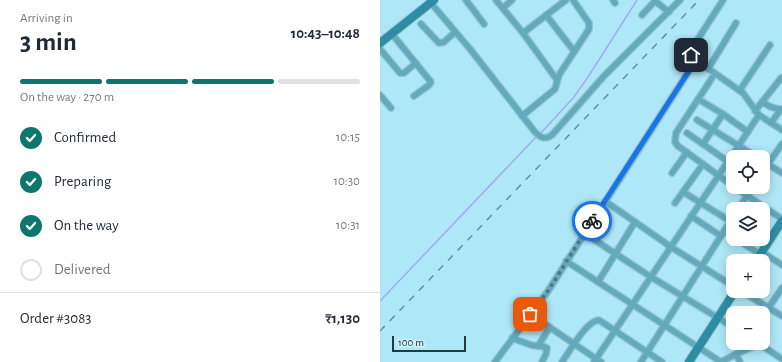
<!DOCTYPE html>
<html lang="en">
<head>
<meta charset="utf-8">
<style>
  body { margin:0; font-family:"Alegreya Sans",sans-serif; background:#f6f6f7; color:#1f2937; height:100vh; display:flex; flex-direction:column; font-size:15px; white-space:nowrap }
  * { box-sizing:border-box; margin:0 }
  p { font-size:13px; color:#747a83 }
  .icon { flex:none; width:22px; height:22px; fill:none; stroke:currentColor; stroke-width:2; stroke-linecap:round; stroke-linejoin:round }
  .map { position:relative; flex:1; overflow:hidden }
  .side { display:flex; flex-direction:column; background:#fff; width:380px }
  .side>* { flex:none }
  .fabs { position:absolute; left:346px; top:150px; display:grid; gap:8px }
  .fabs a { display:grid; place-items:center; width:44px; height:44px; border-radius:8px; background:#fff; box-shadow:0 2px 10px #0003; font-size:20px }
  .scale { position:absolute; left:12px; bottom:10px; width:74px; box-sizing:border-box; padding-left:4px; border:2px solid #21393f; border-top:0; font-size:11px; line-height:14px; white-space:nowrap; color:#21393f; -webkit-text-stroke:3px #cef0fa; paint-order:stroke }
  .pin { position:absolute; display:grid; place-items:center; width:34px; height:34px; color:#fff; margin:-17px; border-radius:8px; box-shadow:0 2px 6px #0006 }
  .courier { position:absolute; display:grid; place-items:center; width:40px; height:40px; margin:-20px; border:3px solid #1a73e8; border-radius:50%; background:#fff; color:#222; box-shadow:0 1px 5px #0007 }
  .overview em { font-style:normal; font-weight:700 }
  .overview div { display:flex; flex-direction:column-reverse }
  .overview { display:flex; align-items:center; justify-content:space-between; height:68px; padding:0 20px }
  h1 { font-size:26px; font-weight:700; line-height:30px }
  .bar { display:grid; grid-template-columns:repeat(4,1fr); gap:6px 4px; align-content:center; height:48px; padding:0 20px }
  .bar i { height:5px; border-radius:3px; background:#e0e1e3 }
  .bar .on { background:#0f766e }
  .bar p { grid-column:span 4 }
  .line { display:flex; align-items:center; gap:10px; padding:0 20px; border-top:1px solid #e0e1e3 }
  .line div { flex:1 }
  ol { padding:0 20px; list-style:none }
  li { display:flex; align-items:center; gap:12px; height:44px }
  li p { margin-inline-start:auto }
  li .icon { padding:4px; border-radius:50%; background:#0f766e; color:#fff; stroke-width:4 }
  li:last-child { color:#747a83 }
  li i { width:22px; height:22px; border:2px solid #e0e1e3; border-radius:50% }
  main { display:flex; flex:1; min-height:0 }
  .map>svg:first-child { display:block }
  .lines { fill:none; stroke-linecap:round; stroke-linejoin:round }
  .stream { stroke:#a1acf2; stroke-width:1.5 }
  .street-casing { stroke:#92c4d2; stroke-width:8 }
  .secondary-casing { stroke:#92c4d2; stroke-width:10 }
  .street { stroke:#63aabd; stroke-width:5.5 }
  .secondary { stroke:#2e8da4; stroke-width:8 }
  .rail { stroke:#678f9a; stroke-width:1.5; stroke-dasharray:7 7; stroke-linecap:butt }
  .done { stroke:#52767f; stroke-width:4; stroke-dasharray:0 7.2 }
  .route { stroke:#1a73e8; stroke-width:5 }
</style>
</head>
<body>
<main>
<section class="side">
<div class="overview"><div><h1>3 min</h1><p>Arriving in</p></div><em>10:43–10:48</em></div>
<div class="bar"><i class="on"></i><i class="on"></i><i class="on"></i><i></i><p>On the way · 270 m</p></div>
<ol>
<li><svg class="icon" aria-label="check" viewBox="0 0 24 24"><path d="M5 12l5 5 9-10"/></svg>Confirmed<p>10:15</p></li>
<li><svg class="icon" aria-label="check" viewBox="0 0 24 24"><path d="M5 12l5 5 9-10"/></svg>Preparing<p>10:30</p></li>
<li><svg class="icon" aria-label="check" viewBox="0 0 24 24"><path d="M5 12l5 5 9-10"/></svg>On the way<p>10:31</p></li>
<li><i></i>Delivered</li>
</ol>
<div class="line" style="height:52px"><div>Order #3083</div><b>₹1,130</b></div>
</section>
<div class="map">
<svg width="402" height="362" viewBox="0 0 402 362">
  <rect width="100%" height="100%" fill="#aee7f7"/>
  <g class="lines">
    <g class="stream">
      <polyline points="160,134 194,97 208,77 257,0"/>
      <polyline points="0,301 157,136"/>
    </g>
    <g class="street-casing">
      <g id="street">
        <polyline points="86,0 104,24"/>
        <polyline points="116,0 143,33 177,80"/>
        <polyline points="233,0 235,3"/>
        <polyline points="343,0 311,50 311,55 316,60 363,93 379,115 402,130"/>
        <path d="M51,3L90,49L155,132C161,138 165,140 172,135L224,76L300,0"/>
        <polyline points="123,8 132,0"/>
        <polyline points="166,15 194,51"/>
        <polyline points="262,15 275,1 289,12"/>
        <polyline points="41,24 59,43 64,42 75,32"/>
        <polyline points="143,33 186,0"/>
        <polyline points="12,34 51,82 49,85 34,96"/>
        <polyline points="0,49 20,73 24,73 36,63"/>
        <polyline points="328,69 356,23"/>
        <polyline points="332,78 296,133 295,142 298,146 353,186"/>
        <polyline points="360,90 390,45"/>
        <polyline points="0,95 11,108"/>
        <polyline points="318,99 343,114 368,132"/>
        <polyline points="382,102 391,107 402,110"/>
        <polyline points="375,111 401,78"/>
        <polyline points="142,116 175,89 179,75 209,29 209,23 193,0"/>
        <polyline points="317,120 377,157"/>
        <polyline points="391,123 401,109"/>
        <polyline points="307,133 353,165"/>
        <polyline points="323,144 343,114"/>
        <polyline points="383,161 402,173"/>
        <polyline points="383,171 402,144"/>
        <polyline points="292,173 307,152"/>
        <polyline points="354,187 402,219"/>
        <polyline points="303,192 350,221"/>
        <polyline points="225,201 291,247 353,286"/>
        <polyline points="295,203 323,164"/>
        <polyline points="358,209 373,187"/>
        <polyline points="311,216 341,236"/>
        <polyline points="344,231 353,237"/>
        <polyline points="204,233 271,277 353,327"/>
        <polyline points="356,239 380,254"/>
        <polyline points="382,252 402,265"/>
        <polyline points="186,261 341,362"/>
        <polyline points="218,282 255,222"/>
        <polyline points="361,291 402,316"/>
        <polyline points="150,314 221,362"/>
        <polyline points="383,316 402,288"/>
        <polyline points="132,338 151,345 165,347 167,348 166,354 162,362"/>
        <polyline points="378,343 402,359"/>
        <polyline points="158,346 170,327"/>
        <polyline points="356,354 360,362"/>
        <polyline points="115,362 168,291 316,60"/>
        <path d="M182,362C190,351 206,321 219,320L282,362"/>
        <polyline points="214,362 379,115"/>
        <polyline points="261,362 353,217"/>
        <polyline points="341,362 356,354 379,344"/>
      </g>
    </g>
    <g class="secondary-casing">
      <g id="secondary">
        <polyline points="0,43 54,0"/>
        <polyline points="376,261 402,221"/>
        <polyline points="309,362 355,291"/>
      </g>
    </g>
    <use href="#street" class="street"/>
    <use href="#secondary" class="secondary"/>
    <polyline class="rail" points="0,331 319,0"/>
  </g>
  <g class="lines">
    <polyline class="done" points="150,314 168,291 212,221"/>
    <polyline class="route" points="212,221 316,60 311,55"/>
  </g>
</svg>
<div class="fabs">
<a><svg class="icon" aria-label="locate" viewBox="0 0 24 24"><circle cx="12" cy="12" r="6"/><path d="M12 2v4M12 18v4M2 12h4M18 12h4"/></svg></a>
<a><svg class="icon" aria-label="layers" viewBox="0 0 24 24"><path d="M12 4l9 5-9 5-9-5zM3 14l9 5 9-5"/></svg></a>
<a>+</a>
<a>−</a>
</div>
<div class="scale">100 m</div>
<div class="pin" style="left:150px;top:314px;background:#ea580c"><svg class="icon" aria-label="bag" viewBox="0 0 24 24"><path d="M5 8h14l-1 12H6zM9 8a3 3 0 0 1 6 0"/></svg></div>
<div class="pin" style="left:311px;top:55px;background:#1f2937"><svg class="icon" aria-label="home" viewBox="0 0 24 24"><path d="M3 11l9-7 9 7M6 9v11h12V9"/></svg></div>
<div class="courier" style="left:212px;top:221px"><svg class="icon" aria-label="bike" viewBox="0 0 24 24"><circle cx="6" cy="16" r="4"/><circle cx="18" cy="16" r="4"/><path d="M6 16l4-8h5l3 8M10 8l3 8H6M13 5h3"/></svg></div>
</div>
</main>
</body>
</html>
